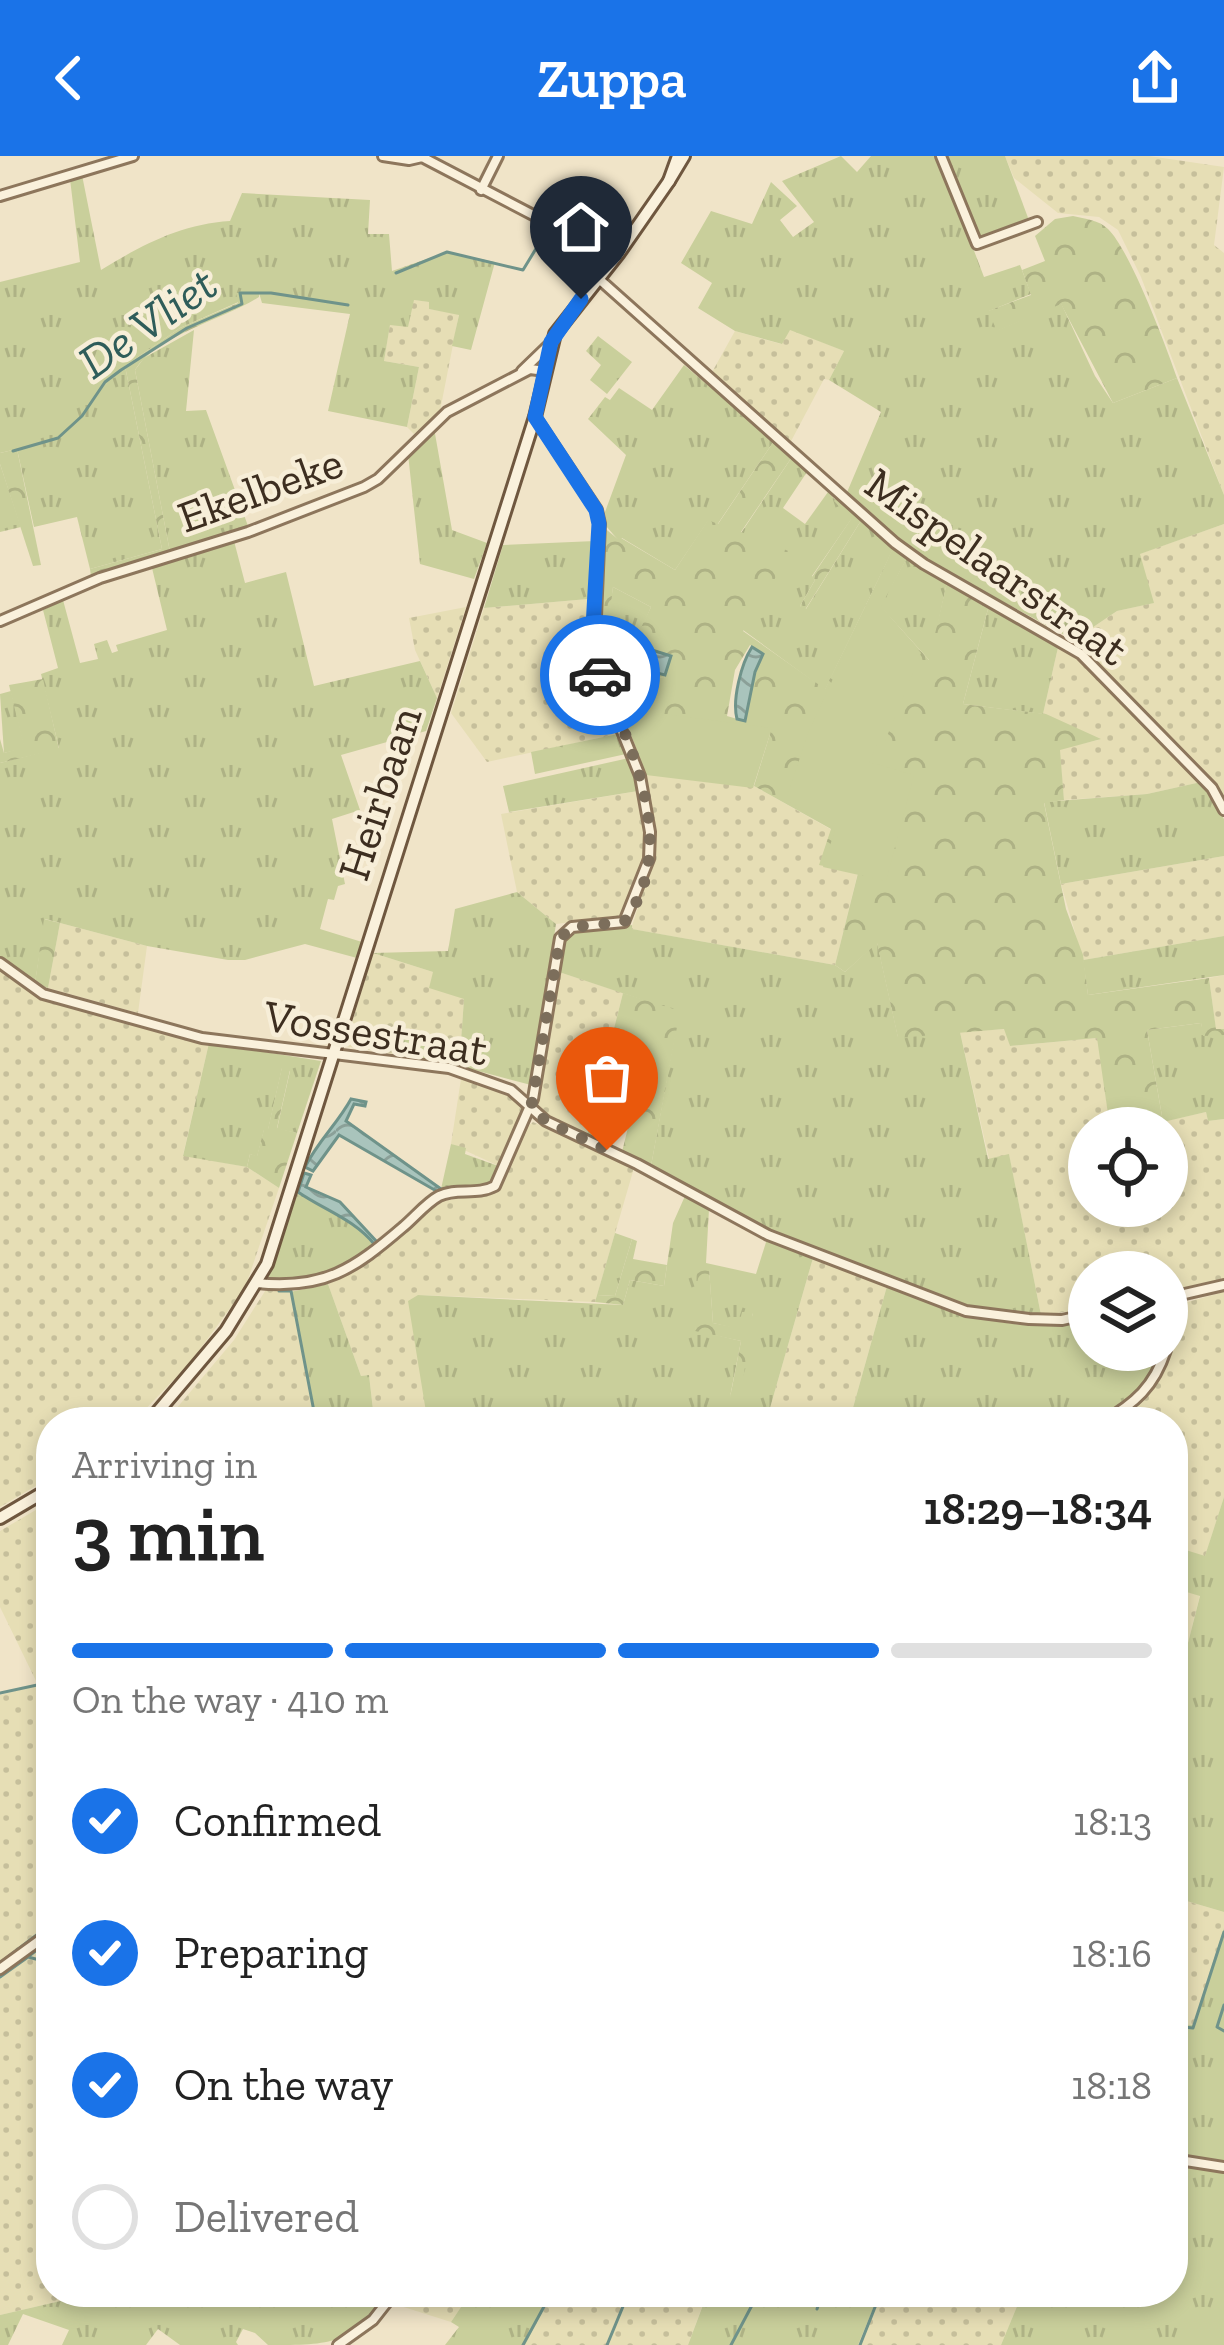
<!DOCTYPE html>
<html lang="en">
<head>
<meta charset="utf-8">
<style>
  body { margin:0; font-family:"Zilla Slab",serif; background:#f2f2f2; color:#222; height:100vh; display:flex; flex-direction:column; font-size:45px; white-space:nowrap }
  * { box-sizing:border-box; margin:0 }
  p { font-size:39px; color:#767676 }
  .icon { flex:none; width:66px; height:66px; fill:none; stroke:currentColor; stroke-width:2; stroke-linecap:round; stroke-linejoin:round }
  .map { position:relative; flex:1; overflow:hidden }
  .panel { position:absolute; left:36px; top:1251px; width:1152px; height:900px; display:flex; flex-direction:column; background:#fff; border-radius:48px; box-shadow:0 6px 18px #0003 }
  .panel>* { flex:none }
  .fabs { position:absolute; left:1068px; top:951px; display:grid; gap:24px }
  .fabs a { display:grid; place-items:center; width:120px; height:120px; border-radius:50%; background:#fff; box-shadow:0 6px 18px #0003; font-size:60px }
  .pin { position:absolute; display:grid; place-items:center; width:102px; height:102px; color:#fff; margin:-123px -51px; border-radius:50% 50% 50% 0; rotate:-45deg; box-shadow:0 0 12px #0007 }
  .pin .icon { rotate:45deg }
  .courier { position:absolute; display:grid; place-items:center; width:120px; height:120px; margin:-60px; border:9px solid #1a73e8; border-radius:50%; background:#fff; color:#222; box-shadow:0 3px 15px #0007 }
  .overview em { font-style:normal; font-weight:600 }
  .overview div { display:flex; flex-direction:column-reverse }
  .overview { display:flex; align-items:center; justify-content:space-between; height:204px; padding:0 36px }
  h1 { font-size:78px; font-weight:600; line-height:90px }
  .bar { display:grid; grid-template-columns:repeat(4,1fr); gap:18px 12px; align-content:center; height:144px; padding:0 36px }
  .bar i { height:15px; border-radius:9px; background:#e0e0e0 }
  .bar .selected { background:#1a73e8 }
  .bar p { grid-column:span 4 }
  ol { padding:0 36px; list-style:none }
  li { display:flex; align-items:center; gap:36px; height:132px }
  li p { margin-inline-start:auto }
  li .icon { padding:12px; border-radius:50%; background:#1a73e8; color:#fff; stroke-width:4 }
  li:last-child { color:#767676 }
  li i { width:66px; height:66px; border:6px solid #e0e0e0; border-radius:50% }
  header { display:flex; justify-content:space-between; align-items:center; height:156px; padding:0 36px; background:#1a73e8; color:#fff; font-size:54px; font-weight:600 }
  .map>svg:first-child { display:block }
  .farmland { fill:url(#farmland-dots) }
  .grass { fill:url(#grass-tufts); fill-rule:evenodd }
  .forest { fill:url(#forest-crowns); fill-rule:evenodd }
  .park { fill:#c9cf9b }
  .water { fill:url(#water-waves); stroke:#6f938a; stroke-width:3 }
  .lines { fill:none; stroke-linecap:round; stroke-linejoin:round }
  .stream { stroke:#6f938a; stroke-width:3 }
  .minor-casing { stroke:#8d765c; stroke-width:14 }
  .secondary-casing { stroke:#6f573f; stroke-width:16 }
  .minor { stroke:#faf1dc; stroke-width:8 }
  .secondary { stroke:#faf1dc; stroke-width:10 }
  .done { stroke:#7c6e5b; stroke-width:12; stroke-dasharray:0 21.6 }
  .route { stroke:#1a73e8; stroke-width:15 }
  .labels { text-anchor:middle; stroke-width:9; stroke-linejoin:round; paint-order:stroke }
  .street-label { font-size:45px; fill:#3d2e20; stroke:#f7eed8 }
  .water-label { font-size:48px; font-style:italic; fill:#2f5d5a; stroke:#f7eed8 }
</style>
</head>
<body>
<header><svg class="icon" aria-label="back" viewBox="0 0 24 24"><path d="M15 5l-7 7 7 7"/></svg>Zuppa<svg class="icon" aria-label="share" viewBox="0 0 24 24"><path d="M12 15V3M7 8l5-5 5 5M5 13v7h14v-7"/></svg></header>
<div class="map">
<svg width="1224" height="2189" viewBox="0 0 1224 2189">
  <defs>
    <pattern id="farmland-dots" width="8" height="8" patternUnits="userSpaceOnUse" patternTransform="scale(3)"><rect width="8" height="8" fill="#e6deb5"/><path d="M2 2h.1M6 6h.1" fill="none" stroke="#c6bf9b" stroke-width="1.8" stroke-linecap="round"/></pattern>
    <pattern id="grass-tufts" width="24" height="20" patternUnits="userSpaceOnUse" patternTransform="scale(3)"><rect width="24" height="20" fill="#c9cf9b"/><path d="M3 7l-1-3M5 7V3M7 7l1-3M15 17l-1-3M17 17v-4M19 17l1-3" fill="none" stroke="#aeb285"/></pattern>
    <pattern id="forest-crowns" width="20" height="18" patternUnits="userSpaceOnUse" patternTransform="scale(3)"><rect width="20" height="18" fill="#c9cf9b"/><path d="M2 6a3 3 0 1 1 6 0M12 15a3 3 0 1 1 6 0" fill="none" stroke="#aeb285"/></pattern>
    <pattern id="water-waves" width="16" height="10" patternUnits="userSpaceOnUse" patternTransform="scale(3)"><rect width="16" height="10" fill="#a9c4bc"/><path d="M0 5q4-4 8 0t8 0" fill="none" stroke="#8ba098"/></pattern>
  </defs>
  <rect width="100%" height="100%" fill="#f0e4c8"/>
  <g class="farmland">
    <polygon points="1005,0 1149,0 1224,11 1214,89 1224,97 1224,339 1141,121 1118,74 1099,61 1058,57 1014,22"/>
    <polygon points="414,144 430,146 429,153 459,158 440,255 414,278 407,271 419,211 384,205 390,168"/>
    <polygon points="790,173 844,195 829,224 824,223 789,289 711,218 735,175 781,188"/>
    <polygon points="1224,368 1224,643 1185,597 1074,484 1117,455 1153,447 1139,398"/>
    <polygon points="588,443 584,490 587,507 618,578 487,606 451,557 484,452"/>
    <polygon points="466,451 437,542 415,494 409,462"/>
    <polygon points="1059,487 1079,500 1201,626 1147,638 1064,644 1059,593 1098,584 1043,558"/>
    <polygon points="645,618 754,630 832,674 858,716 835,809 631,773 656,695"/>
    <polygon points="638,635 645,679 644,705 623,760 556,768 517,736 501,658"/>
    <polygon points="1224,700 1224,780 1083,804 1061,728"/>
    <polygon points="60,767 147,790 138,857 48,832"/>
    <polygon points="373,797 433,816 464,843 461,885 407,873 399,899 345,890"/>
    <polygon points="0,811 44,842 209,887 183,999 247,1011 279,1032 245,1132 189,1208 133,1266 51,1266 51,1321 0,1351"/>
    <polygon points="559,816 623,837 587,979 550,961 538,949"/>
    <polygon points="1224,819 1224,873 1216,874 1209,822"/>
    <polygon points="1005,873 1010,890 1098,882 1110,972 1089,972 1089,1050 1167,1050 1167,972 1134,972 1206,956 1208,965 1224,963 1224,1123 1167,1136 1167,1116 1089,1116 1089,1153 1041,1159 1009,999 989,1003 960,876"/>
    <polygon points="461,923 514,939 526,950 501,1011 451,988"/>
    <polygon points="533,966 634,1012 595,1146 419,1139 409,1145 427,1256 373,1254 369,1219 361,1220 328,1128 345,1120 442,1045 492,1038 525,973"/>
    <polygon points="813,1102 887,1130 849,1266 779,1266 768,1259"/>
    <polygon points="267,1132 290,1136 317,1266 165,1266 234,1184"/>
    <polygon points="1224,1136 1224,1341 1205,1401 1173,1390 1173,1266 1109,1266 1145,1241 1165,1213 1184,1147"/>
    <polygon points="51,1345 51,1766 0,1807 0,1539 38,1529 0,1451 0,1375"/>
    <polygon points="1173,1432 1200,1439 1180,1519 1173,1518"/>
    <polygon points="1173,1741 1224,1756 1224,1772 1193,1869 1173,1868"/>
    <polygon points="51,1782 51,2136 99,2136 0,2159 0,1819"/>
    <polygon points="398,2136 471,2136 451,2166 391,2147"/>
    <polygon points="553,2136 697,2136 706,2140 688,2189 525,2189"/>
    <polygon points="880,2136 1023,2136 1001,2189 858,2189"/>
  </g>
  <g class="grass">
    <polygon points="841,0 857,16 871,0 938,0 984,121 1020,109 1031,138 989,155 998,174 1061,147 1095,220 1113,247 1177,222 1224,339 1224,368 1140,398 1154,447 1117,455 1074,484 935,409 845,341 881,256 829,224 844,195 790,174 782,188 735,175 698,152 712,127 681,107 711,55 752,68 771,26 797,50 780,64 793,81 814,66 782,25"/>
    <polygon points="946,0 1005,0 1030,67 978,82"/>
    <path d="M82,19L101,114C142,89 181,68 230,65L242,37L370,44L368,78H389L392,115L447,96L495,106L471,194L452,190L459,159L429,153V146L414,144L408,171L390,169L384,205L419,211L407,271L328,255L350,158L262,147L259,137L180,172L125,210L162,393L90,413L77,361L34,371L17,293L0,297V126L80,106L70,23Z"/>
    <polygon points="194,174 186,255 206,254 248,370 170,396 135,214 144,202"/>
    <polygon points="598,180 632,206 607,238 590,224 601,209 586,195"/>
    <polygon points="684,209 774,285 717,369 708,365 675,414 622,382 619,385 606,370 605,356 626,299 588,263 605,241 610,244 619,232 652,254"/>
    <polygon points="434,272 452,374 487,387 474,423 420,408 408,298"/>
    <polygon points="792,301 807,316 783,352 805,368 828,336 852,362 812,420 815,424 800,450 806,453 862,363 894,391 825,534 743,474 741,377"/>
    <polygon points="0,308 21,371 0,376"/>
    <polygon points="234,385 245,427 286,416 314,530 420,505 437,542 426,575 341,599 360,654 332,663 345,728 338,730 334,744 328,743 320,773 362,786 357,802 305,788 245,804 228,804 147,790 45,763 35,827 0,801 0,607 59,592 41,518 58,512 43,454 63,444 80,507 98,503 94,488 107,484 112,497 118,495 116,489 167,474 152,412"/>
    <polygon points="595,385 588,443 484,452 503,389"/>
    <polygon points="908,400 947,426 930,505 880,450"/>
    <polygon points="613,431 651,451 639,479 608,466"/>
    <polygon points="989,449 1059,487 1043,558 963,548"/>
    <polygon points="620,484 633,488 629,510 665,519 664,522 642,520 616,526 606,502"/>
    <polygon points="11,535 25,592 4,597 0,538"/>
    <polygon points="618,578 626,598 535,618 531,596"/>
    <polygon points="629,602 638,635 509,656 503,630"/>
    <polygon points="1201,626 1224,663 1224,700 1061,728 1044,646 1147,638"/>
    <polygon points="517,736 556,768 531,929 452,908 399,899 407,873 461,885 464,843 429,832 433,816 373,797 448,795 455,753"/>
    <polygon points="632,769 632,773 835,809 845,816 877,786 898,881 960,876 988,1003 1009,998 1041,1159 983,1155 955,1146 752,1066 651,1010 679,856 559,816 568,774"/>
    <polygon points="1224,780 1224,819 1088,839 1083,804"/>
    <polygon points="1201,867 1204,879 1224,879 1224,963 1208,965 1206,956 1163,966 1147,874"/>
    <polygon points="209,887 321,905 297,977 277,973 290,915 282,912 268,974 264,974 257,1001 250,998 247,1011 183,1000"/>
    <path d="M451,988L466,992L465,998L501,1011C489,1039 467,1029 441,1033Z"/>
    <path d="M298,1036C324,1054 354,1062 375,1089C337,1119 314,1123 267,1125Z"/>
    <path d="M685,1040L709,1053L706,1107L756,1118L767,1083L813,1102L768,1259L779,1266H317L290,1136L328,1128L361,1220L369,1219L373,1254L426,1256L408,1145L418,1139L623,1149L630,1124L664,1130L673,1067ZM709,1113L713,1167L738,1173L753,1157L730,1241L741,1185L695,1174Z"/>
    <polygon points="615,1077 632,1083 615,1140 597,1139"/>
    <path d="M887,1130C954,1157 1016,1180 1089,1165V1194H1160L1155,1213L1138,1238L1098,1266H849Z"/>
    <polygon points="1224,1341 1224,1756 1173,1741 1173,1518 1180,1518 1200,1440 1173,1432 1173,1390 1205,1400"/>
    <polygon points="1224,1772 1224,2007 1173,1999 1173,1868 1193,1869"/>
    <polygon points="1173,2006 1224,2015 1224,2189 1001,2189 1023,2136 1173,2136"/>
    <path d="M99,2136H392C351,2189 333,2189 268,2189L255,2177L243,2173L236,2186L238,2189H180L158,2173L146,2189H62L69,2174L23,2158L8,2189H0V2159Z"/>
    <polygon points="471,2136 553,2136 525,2189 445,2189 459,2171 451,2166"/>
    <polygon points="697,2136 880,2136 858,2189 688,2189 706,2141"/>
  </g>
  <g class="forest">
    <path d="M1073,60C1085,63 1099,64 1108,73C1130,94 1166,190 1177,222L1113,247L1061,148L997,175L988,155L1031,139L1022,114L1045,105L1035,80L1055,63Z"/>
    <path d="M236,137H259V141C225,163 157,179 135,214L170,396L91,420L90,413L162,393L125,210L180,172L238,147Z"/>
    <path d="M774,285L792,301L741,376L791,396L743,475L825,533L894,391L908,400L880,450L929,504L947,426L989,449L963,548L1046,558L1101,583L1060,594L1064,644L1044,647L1066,753L1083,799L1088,839L1209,822L1216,873H1224V879L1203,880L1201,867L1147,874L1163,966L1110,972L1097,882L1010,890L1004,873L898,882L877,787L845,816L835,809L858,717L819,709L831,673L754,630L770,578L623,561L604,522L594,490L602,370L619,384L621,382L675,414L708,364L718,368ZM613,431L651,451L638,478L609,467ZM620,484L671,500L664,522L642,520L617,526L606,502ZM750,489L763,499L755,516L744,565L727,560L735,514Z"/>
    <polygon points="17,293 41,409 33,410 0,308 0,297"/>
    <polygon points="836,342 862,363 805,454 800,450 815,424 812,421 851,363 834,345"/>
    <polygon points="43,523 59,593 0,607 0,583 4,597 24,591 9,529"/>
    <polygon points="44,763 60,767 48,832 35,827"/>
    <polygon points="623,837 680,855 651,1010 622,996 635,943 613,937 601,986 587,979"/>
    <polygon points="282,911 290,914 277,972 297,977 279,1032 247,1011 250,998 257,1000 264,973 268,973"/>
    <polygon points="632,1083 637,1085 633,1103 667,1109 664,1130 630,1124 623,1149 595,1146 597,1139 615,1140"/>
    <polygon points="697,1109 709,1112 713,1167 738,1172 742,1156 753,1156 740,1245 730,1242 741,1185 695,1175"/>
  </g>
  <g class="park">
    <polygon points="894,390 908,400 881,450 921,497 885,585 877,589 869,606 914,619 886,725 823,711 835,674 786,643 809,575"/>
    <polygon points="665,558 772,572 753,632 646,619 624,560"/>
  </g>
  <g class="water">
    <polygon points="633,488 671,500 665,519 628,510"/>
    <path d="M752,491L763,498L755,516L745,565L737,563C732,544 741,508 752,491Z"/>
    <path d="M351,943L366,946L365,950L354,948L346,965L441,1033L438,1036L339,979L313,1015L305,1011C318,985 338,967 351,943Z"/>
    <path d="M304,1017L311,1019L306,1031L340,1046L378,1087L375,1089C354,1063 324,1054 298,1036Z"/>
  </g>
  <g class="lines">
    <g class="stream">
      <polyline points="396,117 447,96 523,114 548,73"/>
      <polyline points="13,295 58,282 82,260 105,226 121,214 187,172 242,148 240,137 271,137 348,149"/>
      <polyline points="279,1135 291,1135 316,1266"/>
      <polyline points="0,1537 51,1526"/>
      <polyline points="29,1800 51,1783"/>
      <polyline points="0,1807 51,1768"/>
      <polyline points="0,1821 28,1801 51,1807"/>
      <polyline points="1224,1849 1217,1871 1224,1875"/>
      <polyline points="1173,1870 1193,1872 1224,1776"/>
      <polyline points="704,2137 705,2136"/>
      <polyline points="817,2153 823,2136"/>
      <polyline points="523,2189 552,2136"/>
      <polyline points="607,2189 629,2136"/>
      <polyline points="731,2189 759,2136"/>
      <polyline points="860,2189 881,2136"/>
    </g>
    <g class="minor-casing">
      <g id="minor">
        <polyline points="383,0 409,4 422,1 581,84 612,106"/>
        <polyline points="941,0 977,88 1037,66"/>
        <polyline points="481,34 498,0"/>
        <polyline points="0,40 133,0"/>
        <polyline points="599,123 895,387 924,408 1081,498 1212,632 1224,654"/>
        <polyline points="522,215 550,188"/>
        <polyline points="0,465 100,422 248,376 364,331 378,323 447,256 530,213 545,215"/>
        <polyline points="0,807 43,838 202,882 449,912 511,934 546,965 637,1008 768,1079 966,1155 1029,1163 1062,1164 1089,1158"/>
        <path d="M257,1127C324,1134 354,1113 403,1071C414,1062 426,1047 439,1040C456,1031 477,1040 495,1030L533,943L560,782L572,771L624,766L649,703L650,676L640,620L594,506L600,368L597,354L535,261"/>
        <polyline points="1167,1142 1224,1129"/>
        <polyline points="1167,1190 1179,1140"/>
        <path d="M1103,1266C1135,1247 1154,1231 1166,1194"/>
        <polyline points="0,1813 51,1776"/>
        <polyline points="1173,2003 1224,2011"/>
        <polyline points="338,2189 373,2164 395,2136"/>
      </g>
    </g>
    <g class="secondary-casing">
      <g id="secondary">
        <polyline points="678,0 669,25 684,0"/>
        <polyline points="149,1266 226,1175 267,1108 535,261 555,178 619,97 669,25"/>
        <polyline points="0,1362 51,1332"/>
      </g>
    </g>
    <use href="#minor" class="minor"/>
    <use href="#secondary" class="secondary"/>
  </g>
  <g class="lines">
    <path class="done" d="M600,519C632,592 680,692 624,766L572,771L560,782L531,952L546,965L607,994"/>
    <polyline class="route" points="581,143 551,186 535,261 596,354 599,368 592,488 600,519"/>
  </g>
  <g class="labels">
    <g class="street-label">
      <text transform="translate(260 333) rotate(-20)" y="16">Ekelbeke</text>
      <text transform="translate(997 410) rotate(35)" y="16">Mispelaarstraat</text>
      <text transform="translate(379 637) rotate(-72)" y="16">Heirbaan</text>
      <text transform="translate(376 876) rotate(9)" y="16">Vossestraat</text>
    </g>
    <g class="water-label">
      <text transform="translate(147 166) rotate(-35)" y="17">De Vliet</text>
    </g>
  </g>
</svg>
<div class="fabs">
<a><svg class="icon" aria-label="locate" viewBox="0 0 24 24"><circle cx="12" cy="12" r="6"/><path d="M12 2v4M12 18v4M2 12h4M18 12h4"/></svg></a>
<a><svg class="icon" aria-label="layers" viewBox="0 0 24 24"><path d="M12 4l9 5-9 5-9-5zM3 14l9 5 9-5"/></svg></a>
</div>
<div class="pin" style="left:607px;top:994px;background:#ea580c"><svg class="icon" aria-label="bag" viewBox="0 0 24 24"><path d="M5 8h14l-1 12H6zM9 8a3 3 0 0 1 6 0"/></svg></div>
<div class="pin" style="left:581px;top:143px;background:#1f2937"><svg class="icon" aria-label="home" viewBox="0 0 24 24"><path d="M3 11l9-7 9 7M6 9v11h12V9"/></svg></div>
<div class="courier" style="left:600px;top:519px"><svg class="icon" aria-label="car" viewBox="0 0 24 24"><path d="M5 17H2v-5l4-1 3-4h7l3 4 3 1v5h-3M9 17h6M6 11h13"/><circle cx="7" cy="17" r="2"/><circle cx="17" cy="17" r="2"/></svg></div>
<section class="panel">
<div class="overview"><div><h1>3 min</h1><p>Arriving in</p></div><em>18:29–18:34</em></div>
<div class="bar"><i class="selected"></i><i class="selected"></i><i class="selected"></i><i></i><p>On the way · 410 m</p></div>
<ol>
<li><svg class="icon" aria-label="check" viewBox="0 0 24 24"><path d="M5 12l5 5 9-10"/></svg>Confirmed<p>18:13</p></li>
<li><svg class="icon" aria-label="check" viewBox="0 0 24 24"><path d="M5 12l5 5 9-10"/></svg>Preparing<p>18:16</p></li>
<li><svg class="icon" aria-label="check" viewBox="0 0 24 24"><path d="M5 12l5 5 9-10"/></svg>On the way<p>18:18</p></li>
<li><i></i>Delivered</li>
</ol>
</section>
</div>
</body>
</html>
